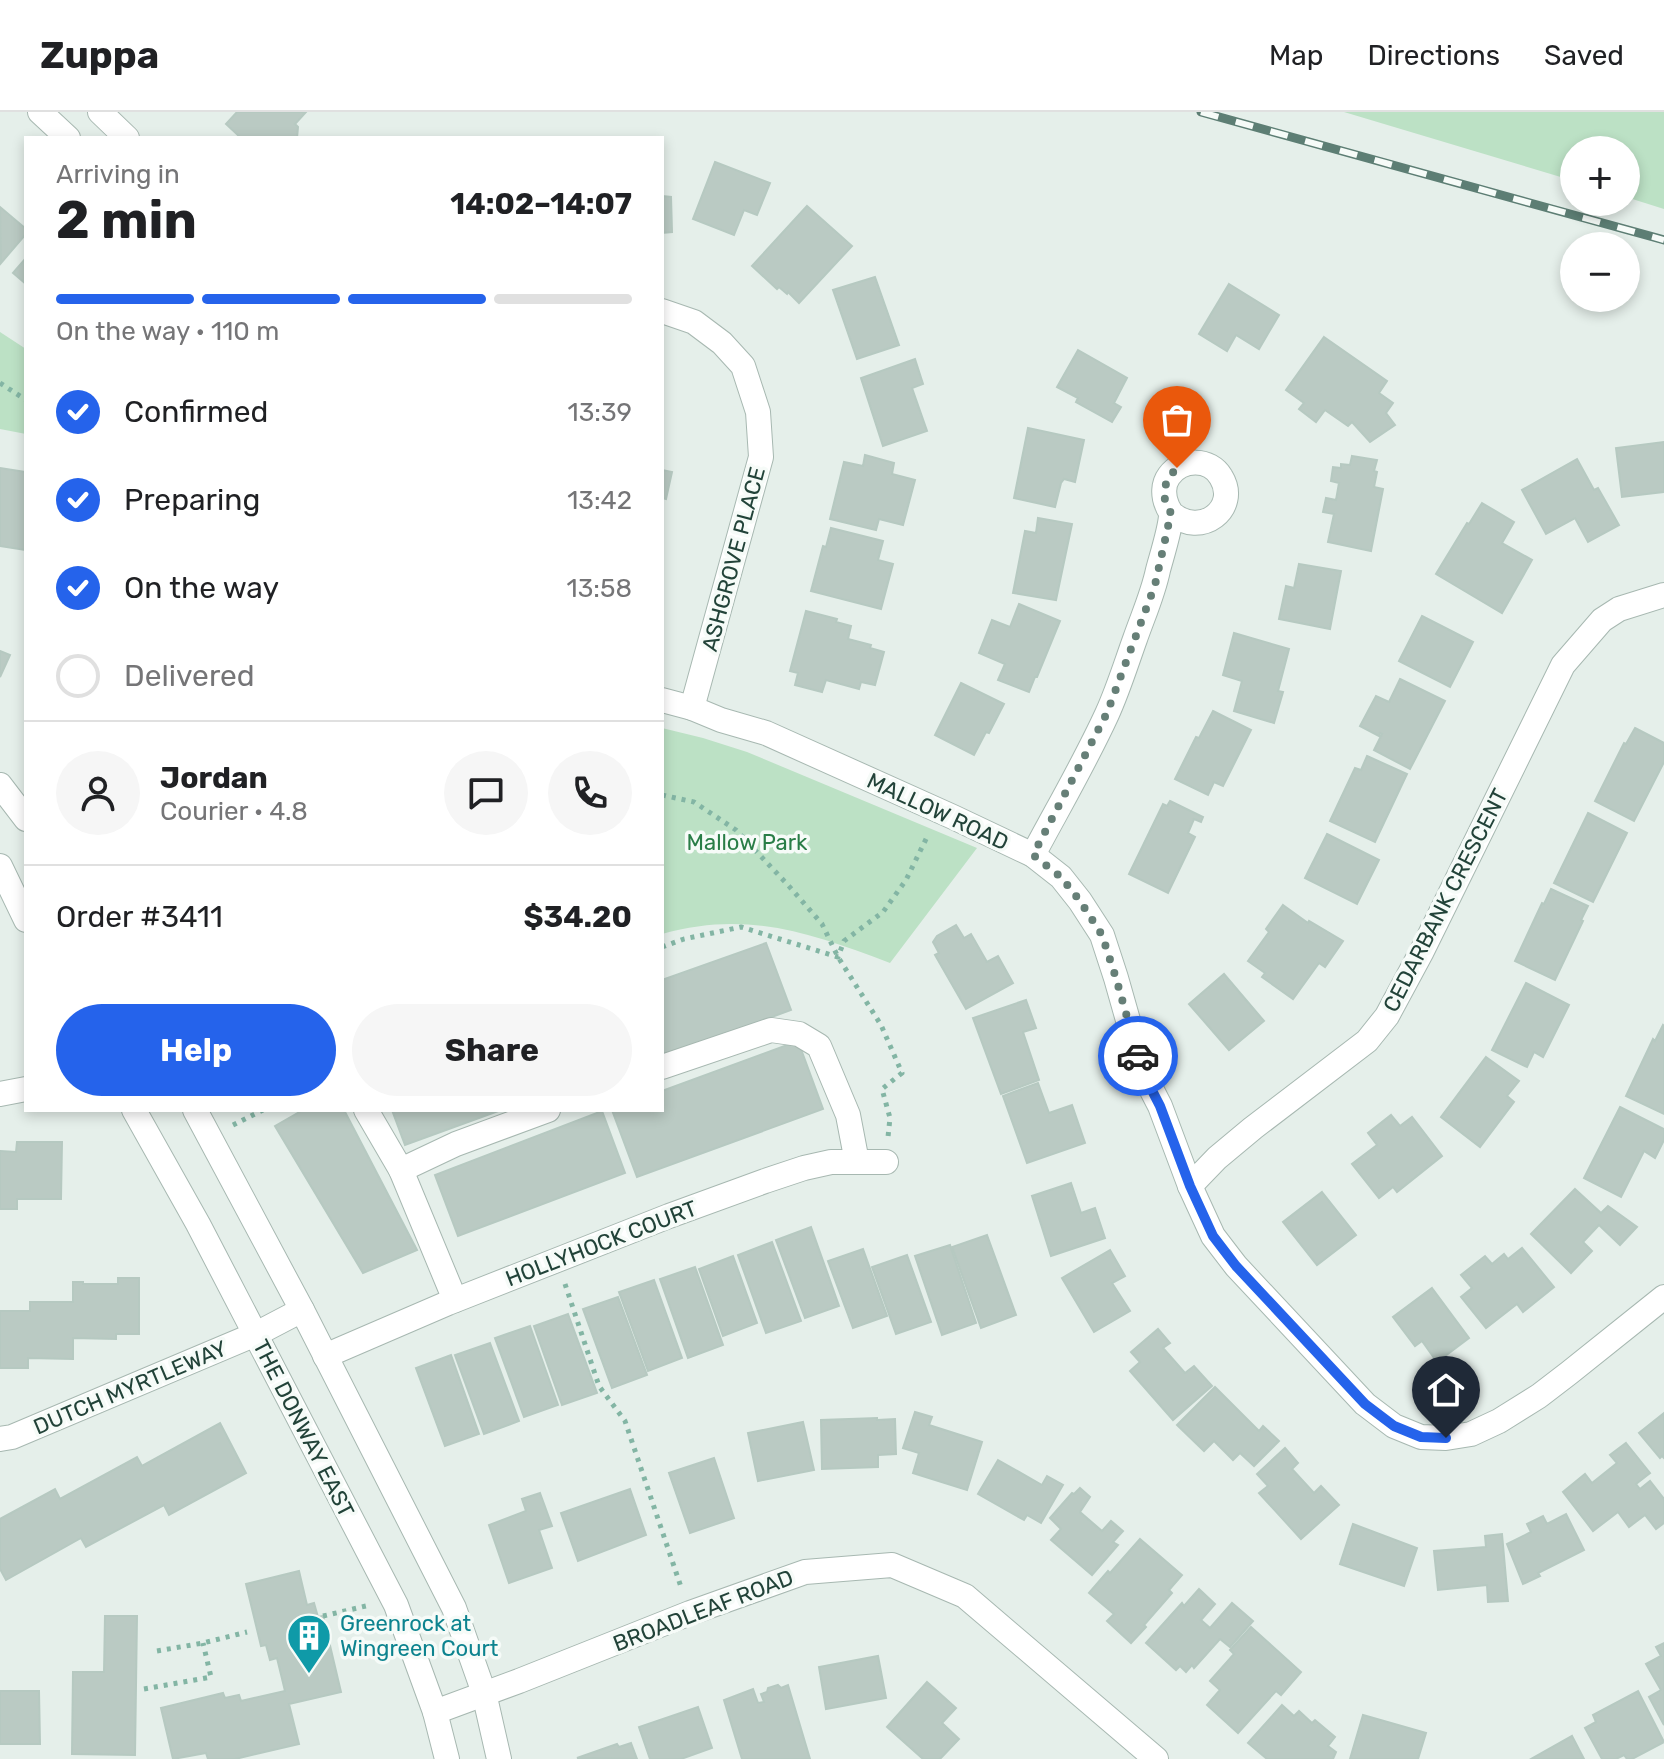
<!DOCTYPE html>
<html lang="en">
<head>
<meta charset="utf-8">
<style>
  body { margin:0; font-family:Rubik,sans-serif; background:#f6f6f6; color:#202124; height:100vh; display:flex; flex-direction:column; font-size:30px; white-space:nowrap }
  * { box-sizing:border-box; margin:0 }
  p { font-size:26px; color:#757577 }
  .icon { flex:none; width:44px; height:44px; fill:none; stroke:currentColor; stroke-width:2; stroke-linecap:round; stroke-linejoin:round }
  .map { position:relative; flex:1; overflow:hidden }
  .panel { position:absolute; left:24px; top:24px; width:640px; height:976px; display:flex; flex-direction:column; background:#fff; border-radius:0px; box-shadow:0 4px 12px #0003 }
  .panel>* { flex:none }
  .fabs { position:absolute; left:1560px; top:24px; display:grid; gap:16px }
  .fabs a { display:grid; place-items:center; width:80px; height:80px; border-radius:50%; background:#fff; box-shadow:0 4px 12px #0003; font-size:40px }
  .pin { position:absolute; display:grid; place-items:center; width:68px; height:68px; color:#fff; margin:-82px -34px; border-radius:50% 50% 50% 0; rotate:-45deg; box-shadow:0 0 8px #0007 }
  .pin .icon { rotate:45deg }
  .courier { position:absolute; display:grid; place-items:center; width:80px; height:80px; margin:-40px; border:6px solid #2563eb; border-radius:50%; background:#fff; color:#222; box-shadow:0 2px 10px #0007 }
  .headline em { font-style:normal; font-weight:700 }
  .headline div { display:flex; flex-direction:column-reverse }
  .headline { display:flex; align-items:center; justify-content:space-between; height:136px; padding:0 32px }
  h1 { font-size:52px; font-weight:700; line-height:60px }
  .bar { display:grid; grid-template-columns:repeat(4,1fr); gap:12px 8px; align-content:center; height:96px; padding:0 32px }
  .bar i { height:10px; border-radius:6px; background:#e0e0e0 }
  .bar .active { background:#2563eb }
  .bar p { grid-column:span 4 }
  .line { display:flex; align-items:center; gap:20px; padding:0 32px; border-top:2px solid #e0e0e0 }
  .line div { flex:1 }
  .round { display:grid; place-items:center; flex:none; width:84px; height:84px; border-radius:42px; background:#f6f6f6 }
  ol { padding:0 32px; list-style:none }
  li { display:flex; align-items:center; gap:24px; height:88px }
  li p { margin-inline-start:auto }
  li .icon { padding:8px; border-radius:50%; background:#2563eb; color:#fff; stroke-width:4 }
  li:last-child { color:#757577 }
  li i { width:44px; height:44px; border:4px solid #e0e0e0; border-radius:50% }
  .primary-button { display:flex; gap:16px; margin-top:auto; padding:16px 32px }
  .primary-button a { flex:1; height:92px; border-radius:48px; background:#2563eb; color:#fff; font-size:32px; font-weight:700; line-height:92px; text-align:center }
  .primary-button a+a { background:#f6f6f6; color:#202124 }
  header { display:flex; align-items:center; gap:48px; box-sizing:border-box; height:112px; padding:0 40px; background:#fff; border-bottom:2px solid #e0e0e0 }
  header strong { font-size:38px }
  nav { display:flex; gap:44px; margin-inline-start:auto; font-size:28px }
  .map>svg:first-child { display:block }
  .green { fill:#bce1c5 }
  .building { fill:#bacac3; stroke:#b6c9c1; stroke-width:2 }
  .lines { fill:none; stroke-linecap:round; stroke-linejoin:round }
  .minor-casing { stroke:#a7b8b1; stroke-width:26 }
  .tertiary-casing { stroke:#a7b8b1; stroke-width:26 }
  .path { stroke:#83b5a4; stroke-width:5; stroke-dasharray:4 6; stroke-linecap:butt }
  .minor { stroke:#fff; stroke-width:24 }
  .tertiary { stroke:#fff; stroke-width:24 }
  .rail-casing { stroke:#5d7e74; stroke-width:9 }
  .rail { stroke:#f6fbf8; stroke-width:6; stroke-dasharray:18; stroke-linecap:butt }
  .done { stroke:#667f77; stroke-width:8; stroke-dasharray:0 14.4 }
  .route { stroke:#2563eb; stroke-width:10 }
  .labels { text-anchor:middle; stroke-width:7; stroke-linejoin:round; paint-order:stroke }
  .street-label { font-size:22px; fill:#224339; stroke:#f6fbf8 }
  .park-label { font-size:22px; fill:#297d47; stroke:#f6fbf8 }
  .culture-label { font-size:22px; fill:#0d838f; stroke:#f6fbf8; text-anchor:start }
</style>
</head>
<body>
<header>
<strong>Zuppa</strong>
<nav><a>Map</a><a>Directions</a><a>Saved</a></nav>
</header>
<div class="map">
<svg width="1664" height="1647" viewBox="0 0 1664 1647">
  <rect width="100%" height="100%" fill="#e5efea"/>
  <g class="green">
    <polygon points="1344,0 1664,0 1664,97 1626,85 1626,38 1574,38 1574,69"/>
    <polygon points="0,220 26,237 26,322 0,317"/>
    <path d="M662,616L703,626L747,640L977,736L890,851C810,821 747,798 662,822Z"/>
  </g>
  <g class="building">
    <polygon points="237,0 306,0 295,12 298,15 297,26 241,26 226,12"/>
    <polygon points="715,50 770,71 757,103 744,98 734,123 693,107"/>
    <polygon points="662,84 671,85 672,120 662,121"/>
    <polygon points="807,94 852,134 799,191 788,180 787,182 779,175 777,177 752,154"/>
    <polygon points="0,95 26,117 26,122 1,151"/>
    <polygon points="26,146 26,172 13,161"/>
    <polygon points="875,165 899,233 857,247 833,178"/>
    <polygon points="1229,172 1279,203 1259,237 1236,223 1227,239 1199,222"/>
    <polygon points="1324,225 1387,269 1379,281 1393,291 1386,301 1395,313 1370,330 1352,310 1348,314 1325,298 1316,310 1299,297 1304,291 1286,278"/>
    <polygon points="1078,238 1127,266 1114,291 1121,295 1112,310 1076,290 1078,286 1057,275"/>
    <polygon points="915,247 923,272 912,276 927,319 883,334 861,266"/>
    <polygon points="1028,316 1084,328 1075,370 1064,367 1061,371 1055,395 1014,386"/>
    <polygon points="1664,330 1664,380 1622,385 1616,336"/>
    <polygon points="865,343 894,351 892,362 915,368 903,413 879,407 876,418 830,407 844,350 863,354"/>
    <polygon points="1352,344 1377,348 1374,359 1377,360 1374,375 1383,377 1371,439 1328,430 1334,402 1323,400 1326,386 1336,388 1339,371 1331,369 1333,355 1341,356 1341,352 1350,353"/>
    <polygon points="1577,347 1594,378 1598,376 1619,413 1588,430 1575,406 1546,422 1522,378"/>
    <polygon points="0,356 26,360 26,438 0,434"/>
    <polygon points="662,358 672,360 666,387 662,386"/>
    <polygon points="1482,391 1514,410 1502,431 1532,448 1502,501 1436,462 1467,411 1469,412"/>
    <polygon points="1038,406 1072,412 1056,488 1013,481 1025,419 1036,421"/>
    <polygon points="831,416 883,429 878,448 893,452 881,497 811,479 823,434 826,435"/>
    <polygon points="1299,452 1341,459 1330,517 1279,507 1286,474 1294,476"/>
    <polygon points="1019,492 1060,509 1037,565 1035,565 1029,580 998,568 1005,552 979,541 992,508 1010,515"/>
    <polygon points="806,499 837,507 836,510 851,514 848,527 871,533 870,536 884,540 875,573 861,570 859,577 826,568 822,580 795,573 798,561 790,559"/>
    <polygon points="1422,504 1473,530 1450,575 1399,549"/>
    <polygon points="1234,521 1289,537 1278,579 1283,580 1274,611 1234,599 1242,569 1223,563"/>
    <polygon points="0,539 10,543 0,565"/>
    <polygon points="1400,567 1445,589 1410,657 1374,638 1382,622 1380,621 1379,624 1360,614 1376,584 1389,590"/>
    <polygon points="961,571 1004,592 989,621 986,620 974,643 935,623"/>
    <polygon points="1213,599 1251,618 1223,674 1214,670 1208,683 1175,667 1196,625 1199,626"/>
    <polygon points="1635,616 1664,631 1664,650 1634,709 1595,689 1624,631 1626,632"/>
    <polygon points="1367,644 1407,662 1375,730 1330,709 1355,656 1361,658"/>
    <polygon points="1170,689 1203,705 1201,710 1194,707 1188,721 1195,725 1168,781 1129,762 1163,692 1167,694"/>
    <polygon points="1588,701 1627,721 1593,790 1554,771"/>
    <polygon points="1327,722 1379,748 1357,792 1305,766"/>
    <polygon points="1551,777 1588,794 1581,808 1583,809 1555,868 1515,849 1542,791 1544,792"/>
    <polygon points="1283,793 1308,811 1309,809 1343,829 1325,855 1319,851 1293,887 1262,865 1265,861 1248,849 1269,820 1266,817"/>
    <polygon points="956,813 964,826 971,822 987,850 998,844 1013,871 966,897 935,843 939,841 933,830 937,824"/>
    <polygon points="766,831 791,898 662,945 662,868"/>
    <polygon points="1224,862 1264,909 1229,938 1189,892"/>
    <polygon points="1526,871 1569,893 1543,945 1534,940 1527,955 1492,938"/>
    <polygon points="1026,888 1036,916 1023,920 1039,968 1001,982 973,906"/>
    <polygon points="1663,913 1664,914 1664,1002 1626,984 1653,927 1655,929"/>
    <polygon points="798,929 823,997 637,1065 612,998 662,998 662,979"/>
    <polygon points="1486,945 1519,969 1507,984 1514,990 1480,1035 1441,1005"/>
    <polygon points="1038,971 1049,1001 1072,993 1085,1031 1027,1051 1003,984"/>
    <polygon points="1620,995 1664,1017 1664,1028 1655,1046 1644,1039 1621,1085 1584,1066"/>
    <polygon points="303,998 344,998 417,1138 363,1161 275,1014"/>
    <polygon points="392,998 501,998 405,1033"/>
    <polygon points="602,999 625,1061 458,1124 435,1063"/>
    <polygon points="1391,1003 1400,1014 1412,1005 1442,1044 1397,1080 1393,1075 1379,1086 1352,1052 1377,1033 1368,1021"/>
    <polygon points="17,1030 62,1030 61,1087 17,1087 17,1097 0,1097 0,1039 16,1040"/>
    <polygon points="1071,1071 1081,1101 1095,1096 1105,1126 1051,1144 1032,1084"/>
    <polygon points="1575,1077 1601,1101 1608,1094 1637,1115 1620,1133 1599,1113 1583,1130 1592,1139 1571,1161 1531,1122"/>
    <polygon points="1322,1080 1356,1123 1317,1153 1283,1110"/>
    <polygon points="811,1115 839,1194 805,1206 776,1128"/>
    <polygon points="987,1123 1016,1203 981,1216 952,1135"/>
    <polygon points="772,1130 801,1209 766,1221 738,1143"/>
    <polygon points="950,1133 976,1211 942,1223 915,1144"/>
    <polygon points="1522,1136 1554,1175 1523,1200 1517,1192 1486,1216 1461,1185 1472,1176 1461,1163 1485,1144 1492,1152 1504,1142 1508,1147"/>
    <polygon points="863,1137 887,1204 853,1216 828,1149"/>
    <polygon points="1110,1138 1125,1164 1112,1171 1130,1199 1094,1220 1062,1166"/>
    <polygon points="907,1143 931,1210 896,1222 872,1155"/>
    <polygon points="733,1144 757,1211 723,1224 699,1157"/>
    <polygon points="695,1155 723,1233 688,1246 660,1167"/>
    <polygon points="118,1166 139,1166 139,1222 116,1222 116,1227 73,1226 73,1247 28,1246 28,1256 0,1256 0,1199 30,1199 30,1190 73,1190 73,1170 83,1170 83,1172 118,1172"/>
    <polygon points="654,1168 682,1246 648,1259 619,1180"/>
    <polygon points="1432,1176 1469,1226 1437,1250 1422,1229 1415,1234 1393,1205"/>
    <polygon points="618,1185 647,1263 612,1276 583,1197"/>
    <polygon points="568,1202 597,1281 562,1293 534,1214"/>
    <polygon points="530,1214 558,1293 524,1305 495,1226"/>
    <polygon points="1158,1217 1170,1231 1163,1236 1185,1261 1194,1254 1212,1274 1173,1308 1130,1259 1140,1250 1131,1240"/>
    <polygon points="490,1231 519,1309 484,1322 455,1243"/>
    <polygon points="451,1243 479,1322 445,1334 416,1256"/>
    <polygon points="1215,1275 1259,1319 1263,1314 1279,1329 1254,1354 1240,1341 1233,1348 1214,1329 1204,1339 1177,1313"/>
    <polygon points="915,1300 932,1305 929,1313 982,1330 967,1378 913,1361 919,1341 903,1336"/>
    <polygon points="1664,1301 1664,1346 1662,1344 1660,1346 1639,1321"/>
    <polygon points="877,1306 877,1308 895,1307 896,1342 878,1343 878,1355 822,1357 821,1308"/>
    <polygon points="803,1310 814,1358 758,1369 748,1321"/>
    <polygon points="220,1311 246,1361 169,1403 164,1393 86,1435 81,1426 6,1468 0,1457 0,1407 55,1377 60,1387 137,1345 142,1354"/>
    <polygon points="1626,1331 1650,1361 1636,1372 1640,1377 1650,1369 1664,1387 1664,1411 1656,1417 1645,1403 1629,1415 1618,1400 1593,1419 1563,1380 1585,1362 1592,1371 1617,1351 1610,1343"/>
    <polygon points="1285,1336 1298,1351 1292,1357 1314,1381 1321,1374 1339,1393 1301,1427 1259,1381 1268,1374 1257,1362"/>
    <polygon points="714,1346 734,1406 690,1421 669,1361"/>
    <polygon points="998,1348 1042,1373 1047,1364 1063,1373 1041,1411 1027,1403 1024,1408 978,1382"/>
    <polygon points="1080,1376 1090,1385 1080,1400 1102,1419 1111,1409 1123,1419 1113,1430 1118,1433 1092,1463 1051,1428 1061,1417 1050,1406 1072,1381 1074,1382"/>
    <polygon points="630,1377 646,1423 578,1449 561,1401"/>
    <polygon points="540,1381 552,1414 539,1418 552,1456 509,1471 489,1413 526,1399 522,1387"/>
    <polygon points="1566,1402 1584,1438 1538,1461 1540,1464 1523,1472 1507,1432 1531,1420 1527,1412 1543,1404 1547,1412"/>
    <polygon points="1353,1412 1417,1436 1404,1474 1340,1452"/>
    <polygon points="1502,1422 1508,1489 1488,1490 1487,1473 1438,1478 1434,1439 1486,1435 1485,1424"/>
    <polygon points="1140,1427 1182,1463 1169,1478 1172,1481 1144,1513 1146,1515 1131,1531 1107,1509 1114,1502 1089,1481 1108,1459 1110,1461"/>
    <polygon points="299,1459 307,1493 314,1491 318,1505 323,1504 341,1580 289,1592 299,1632 235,1647 208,1647 206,1641 173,1647 161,1596 223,1581 225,1586 239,1583 241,1589 285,1579 277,1546 270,1548 266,1533 261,1534 246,1472"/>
    <polygon points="1199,1477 1215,1492 1201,1508 1210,1516 1232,1491 1253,1509 1230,1535 1220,1527 1194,1556 1192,1553 1186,1560 1180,1554 1176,1558 1146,1531 1182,1491 1184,1494"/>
    <polygon points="105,1504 137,1504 135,1643 72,1642 73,1560 104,1560"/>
    <polygon points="1251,1515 1301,1560 1281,1583 1276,1579 1238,1621 1207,1593 1220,1578 1210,1569 1234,1542 1230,1538"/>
    <polygon points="1664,1531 1664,1613 1649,1585 1661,1578 1646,1552 1661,1544 1656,1535"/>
    <polygon points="878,1544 886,1586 826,1597 819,1555"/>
    <polygon points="927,1570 956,1596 942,1611 959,1627 940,1647 923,1647 887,1615"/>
    <polygon points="778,1573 781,1576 788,1573 810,1647 742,1647 724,1588 753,1577 758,1591 764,1590 761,1582 767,1580 768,1576"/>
    <polygon points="0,1579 39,1579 40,1632 0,1632"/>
    <polygon points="1638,1579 1664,1630 1632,1647 1627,1647 1624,1643 1616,1647 1602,1647 1585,1616 1596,1610 1593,1603"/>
    <polygon points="1282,1593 1294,1604 1299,1599 1312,1611 1315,1608 1335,1625 1328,1634 1336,1640 1333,1647 1267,1647 1248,1631"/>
    <polygon points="698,1595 712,1636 681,1647 650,1647 639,1615"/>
    <polygon points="1363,1603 1426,1621 1418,1647 1350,1647"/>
    <polygon points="1572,1624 1584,1647 1531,1647"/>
    <polygon points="631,1631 637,1647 577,1646 617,1632 619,1635"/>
  </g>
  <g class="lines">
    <g class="minor-casing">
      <g id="minor">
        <polyline points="40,0 68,26"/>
        <polyline points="100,0 127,26"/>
        <polyline points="662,199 694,210 722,231 743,254 758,300 761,345 692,596"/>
        <polyline points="662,588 692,596 721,608 766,621 953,705 1033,743 1061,765 1080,789 1102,823 1116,866 1143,961 1160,994 1190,1074 1213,1124 1236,1154 1365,1292 1394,1314 1421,1325 1446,1326 1471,1322 1499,1309 1539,1284 1569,1261 1664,1185"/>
        <path d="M1033,743C1058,696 1085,650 1107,602C1118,578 1126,552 1135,527C1143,504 1153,482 1158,458C1162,443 1170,418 1171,404C1171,398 1169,399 1167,393C1163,384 1163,372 1169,364C1182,346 1210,346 1221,365C1240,396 1201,427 1171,401"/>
        <polyline points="662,955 771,918 799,922 819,934 848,1003 857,1050"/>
        <polyline points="0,982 26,977"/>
        <polyline points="366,998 401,1058 455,1188"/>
        <polyline points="401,1058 456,1032 548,998"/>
        <polyline points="1190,1074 1217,1046 1253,1016 1367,929 1387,904 1422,839 1563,553 1602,508 1619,497 1664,483"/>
        <polyline points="325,1244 448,1191 669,1104 765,1069 804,1056 831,1050 886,1050"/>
        <polyline points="0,1327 12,1325 256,1222 302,1198"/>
        <polyline points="435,1600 519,1569 690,1501 805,1460 892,1453 965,1484 1156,1647"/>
      </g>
    </g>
    <g class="tertiary-casing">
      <g id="tertiary">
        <polyline points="0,673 26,707"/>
        <polyline points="0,754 26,808"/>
        <polyline points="134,998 198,1112 396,1493 435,1600 447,1647"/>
        <polyline points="195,998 302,1198 454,1496 484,1581 499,1647"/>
      </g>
    </g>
    <g class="path">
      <polyline points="0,271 26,288"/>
      <polyline points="662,683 694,690 736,718 788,773 822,812 838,845 881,913 902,961 882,977 890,1006 888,1025"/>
      <polyline points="662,835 684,827 741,815 838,845 844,829 883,800 906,768 928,723"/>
      <polyline points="233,1013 263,998"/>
      <polyline points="565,1172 599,1274 625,1309 681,1475"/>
      <polyline points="323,1504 366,1494"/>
      <polyline points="157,1539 203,1531 247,1520"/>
      <polyline points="144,1577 211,1565 203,1531"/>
    </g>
    <use href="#minor" class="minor"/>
    <use href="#tertiary" class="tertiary"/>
    <g class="rail-casing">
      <polyline id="rail" points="1201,0 1664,128"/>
    </g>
    <use href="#rail" class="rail"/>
  </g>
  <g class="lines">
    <path class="done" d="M1138,944L1116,866L1102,823L1080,789L1061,765L1033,743L1107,601L1155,473L1171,401C1160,384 1163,370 1177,356"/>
    <polyline class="route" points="1138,944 1143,961 1160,994 1190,1074 1213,1124 1236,1154 1365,1292 1394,1314 1421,1325 1446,1326"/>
  </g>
  <defs>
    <g id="building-pin" transform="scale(2.3)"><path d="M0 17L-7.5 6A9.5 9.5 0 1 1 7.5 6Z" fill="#0f9aa8" stroke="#f6fbf8"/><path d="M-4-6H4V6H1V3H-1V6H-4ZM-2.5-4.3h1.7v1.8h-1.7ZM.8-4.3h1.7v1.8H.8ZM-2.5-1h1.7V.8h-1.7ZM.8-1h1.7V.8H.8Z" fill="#fff"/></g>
  </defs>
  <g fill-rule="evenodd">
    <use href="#building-pin" x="309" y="1524"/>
  </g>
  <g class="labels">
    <g class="street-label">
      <text transform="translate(733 447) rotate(-75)" y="8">ASHGROVE PLACE</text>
      <text transform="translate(938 699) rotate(25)" y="8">MALLOW ROAD</text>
      <text transform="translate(1445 788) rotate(-63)" y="8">CEDARBANK CRESCENT</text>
      <text transform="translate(601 1131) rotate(-21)" y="8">HOLLYHOCK COURT</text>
      <text transform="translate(130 1275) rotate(-23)" y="8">DUTCH MYRTLEWAY</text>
      <text transform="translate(304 1316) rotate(63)" y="8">THE DONWAY EAST</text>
      <text transform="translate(703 1498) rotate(-21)" y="8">BROADLEAF ROAD</text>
    </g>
    <g class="park-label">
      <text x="747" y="738">Mallow Park</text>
    </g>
    <g class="culture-label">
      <text x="340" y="1519">Greenrock at<tspan x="340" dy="25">Wingreen Court</tspan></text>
    </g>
  </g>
</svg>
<div class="fabs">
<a>+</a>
<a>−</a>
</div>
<div class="pin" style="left:1177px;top:356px;background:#ea580c"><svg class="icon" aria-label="bag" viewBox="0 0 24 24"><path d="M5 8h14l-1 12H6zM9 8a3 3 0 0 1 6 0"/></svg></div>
<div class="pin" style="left:1446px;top:1326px;background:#1f2937"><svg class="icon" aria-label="home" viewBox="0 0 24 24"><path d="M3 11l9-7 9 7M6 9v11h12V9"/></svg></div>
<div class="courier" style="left:1138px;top:944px"><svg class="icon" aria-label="car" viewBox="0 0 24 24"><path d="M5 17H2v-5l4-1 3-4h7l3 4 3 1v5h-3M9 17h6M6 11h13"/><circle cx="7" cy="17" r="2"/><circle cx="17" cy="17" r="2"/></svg></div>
<section class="panel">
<div class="headline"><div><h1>2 min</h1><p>Arriving in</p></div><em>14:02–14:07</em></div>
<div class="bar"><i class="active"></i><i class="active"></i><i class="active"></i><i></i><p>On the way · 110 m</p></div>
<ol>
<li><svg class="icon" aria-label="check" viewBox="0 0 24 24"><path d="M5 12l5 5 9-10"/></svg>Confirmed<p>13:39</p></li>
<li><svg class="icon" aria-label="check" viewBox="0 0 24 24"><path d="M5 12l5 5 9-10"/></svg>Preparing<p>13:42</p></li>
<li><svg class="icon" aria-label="check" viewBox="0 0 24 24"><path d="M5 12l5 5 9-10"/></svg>On the way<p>13:58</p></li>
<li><i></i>Delivered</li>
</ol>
<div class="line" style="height:144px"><a class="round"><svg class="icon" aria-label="person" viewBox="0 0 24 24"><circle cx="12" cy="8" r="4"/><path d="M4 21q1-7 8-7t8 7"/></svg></a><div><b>Jordan</b><p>Courier · 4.8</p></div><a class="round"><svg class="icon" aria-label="chat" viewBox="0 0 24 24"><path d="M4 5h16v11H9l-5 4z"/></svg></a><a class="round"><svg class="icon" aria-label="phone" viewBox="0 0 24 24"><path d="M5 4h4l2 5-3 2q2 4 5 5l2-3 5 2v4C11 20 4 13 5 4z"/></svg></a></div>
<div class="line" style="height:104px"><div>Order #3411</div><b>$34.20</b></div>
<div class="primary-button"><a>Help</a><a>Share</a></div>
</section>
</div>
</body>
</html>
